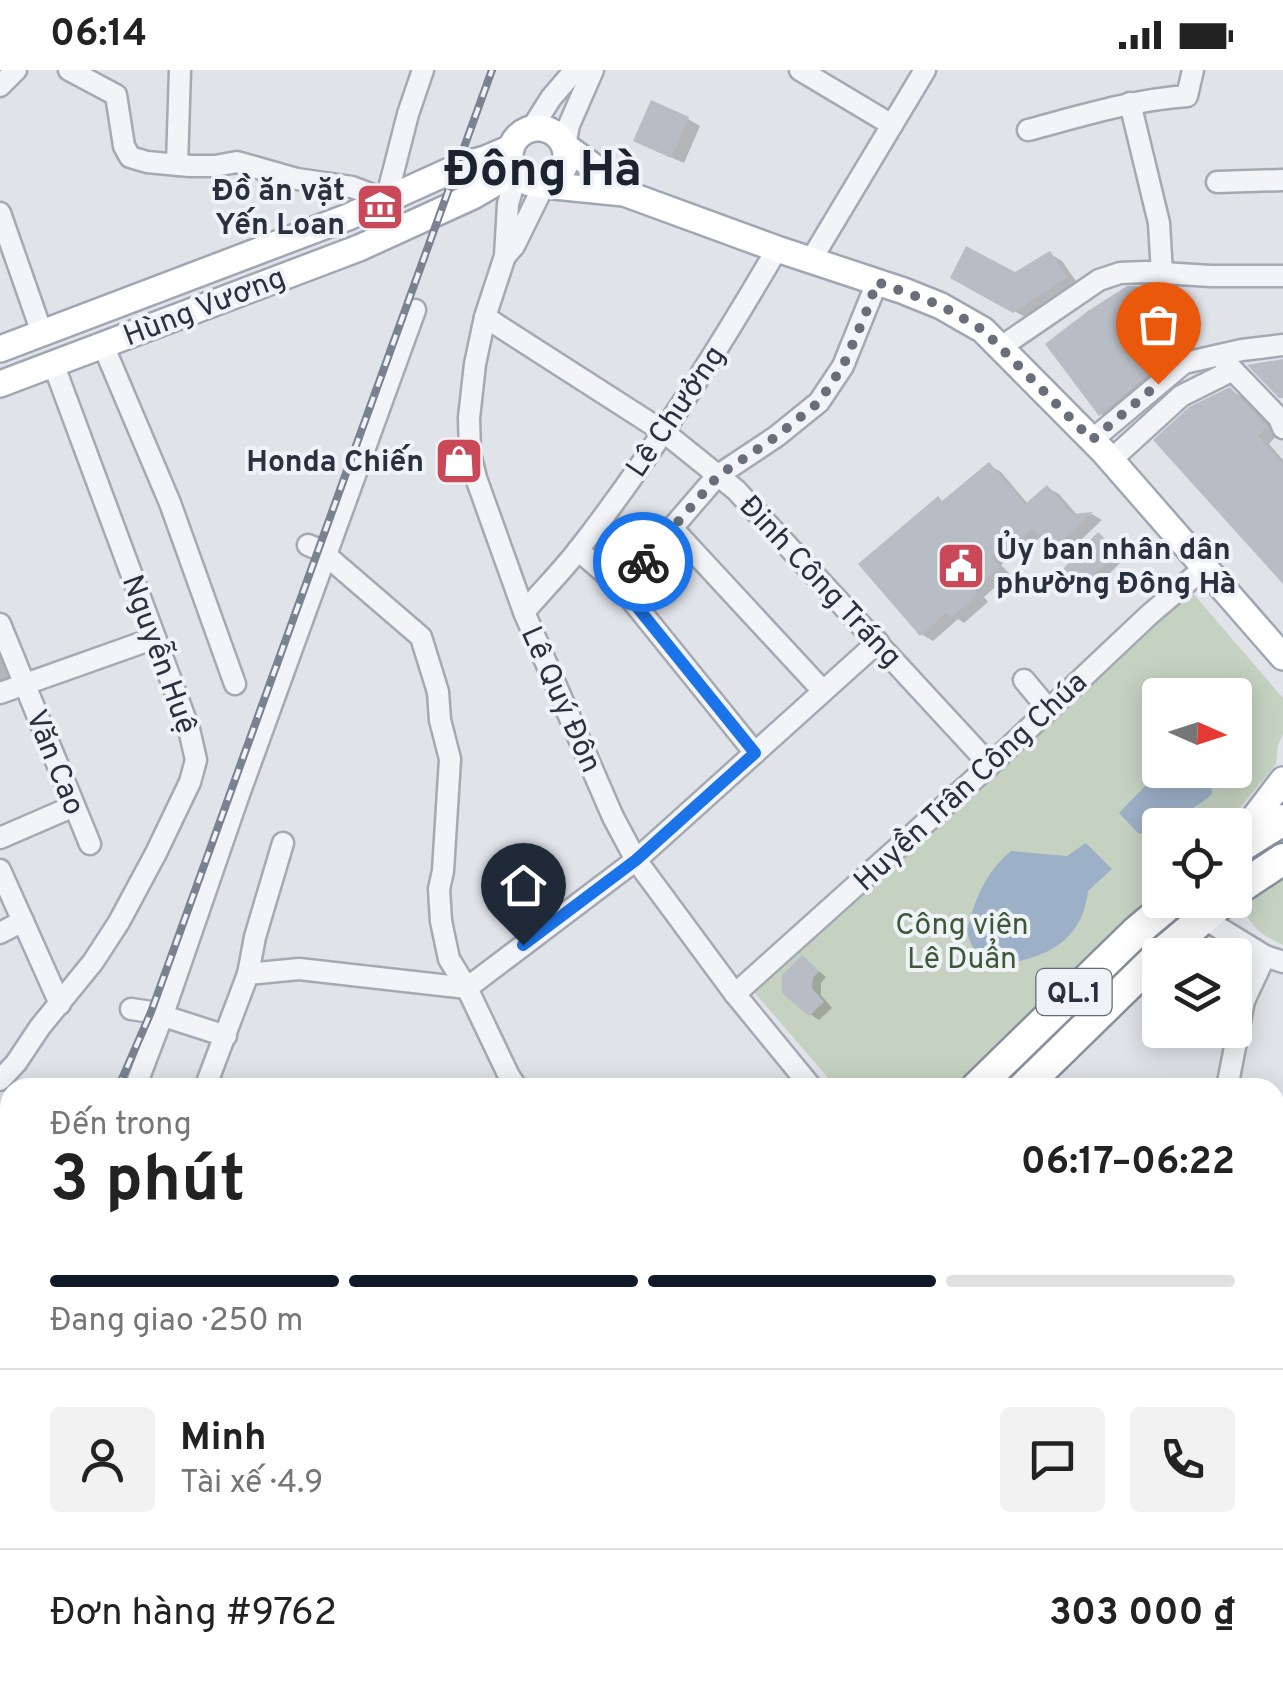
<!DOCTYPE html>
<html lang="vi">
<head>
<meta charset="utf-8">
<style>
  body { margin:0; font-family:Overpass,sans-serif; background:#f2f2f2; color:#222; height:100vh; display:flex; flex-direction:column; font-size:38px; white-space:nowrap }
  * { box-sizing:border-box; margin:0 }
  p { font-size:32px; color:#767676 }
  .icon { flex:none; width:55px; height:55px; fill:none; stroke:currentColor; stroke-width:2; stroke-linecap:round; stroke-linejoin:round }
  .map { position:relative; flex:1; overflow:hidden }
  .sheet { position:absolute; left:0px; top:1008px; width:1285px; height:622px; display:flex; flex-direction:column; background:#fff; border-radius:30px 30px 0 0; box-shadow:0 5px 25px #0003 }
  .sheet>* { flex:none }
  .needle { width:65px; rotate:93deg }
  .fabs { position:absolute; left:1142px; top:608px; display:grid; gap:20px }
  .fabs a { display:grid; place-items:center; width:110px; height:110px; border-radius:10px; background:#fff; box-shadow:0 5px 25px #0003; font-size:50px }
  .pin { position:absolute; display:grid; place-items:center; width:85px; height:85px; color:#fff; margin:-102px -42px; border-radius:50% 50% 50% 0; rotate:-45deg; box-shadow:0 0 10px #0007 }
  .pin .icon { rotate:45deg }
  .courier { position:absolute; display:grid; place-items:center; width:100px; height:100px; margin:-50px; border:8px solid #1a73e8; border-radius:50%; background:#fff; color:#222; box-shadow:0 2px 12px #0007 }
  .head em { font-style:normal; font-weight:700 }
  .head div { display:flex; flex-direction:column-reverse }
  .head { display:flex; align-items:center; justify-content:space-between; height:170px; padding:0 50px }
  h1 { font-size:65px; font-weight:700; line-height:75px }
  .bar { display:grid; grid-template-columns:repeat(4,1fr); gap:15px 10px; align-content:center; height:120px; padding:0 50px }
  .bar i { height:12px; border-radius:8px; background:#e0e0e0 }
  .bar .on { background:#111827 }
  .bar p { grid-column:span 4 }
  .line { display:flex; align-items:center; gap:25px; padding:0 50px; border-top:2px solid #e0e0e0 }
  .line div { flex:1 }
  .round { display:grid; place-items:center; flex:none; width:105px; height:105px; border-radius:10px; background:#f2f2f2 }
  .status { display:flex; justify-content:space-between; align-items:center; height:70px; padding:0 50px; background:#fff; direction:ltr }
  .status svg { height:28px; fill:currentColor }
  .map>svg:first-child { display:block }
  .green { fill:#c5d2c1; fill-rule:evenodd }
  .water { fill:#9cb0c7 }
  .shadow { fill:#0003 }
  .building { fill:#b7bcc5 }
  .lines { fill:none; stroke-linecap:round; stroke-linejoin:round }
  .minor-casing { stroke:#a5aab2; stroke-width:25 }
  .major-casing { stroke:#a0a7b4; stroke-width:30 }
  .highway-casing { stroke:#88909e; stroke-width:35 }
  .minor { stroke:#f2f4f7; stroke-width:20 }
  .major { stroke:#fff; stroke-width:25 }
  .highway { stroke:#fff; stroke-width:30 }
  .rail-casing { stroke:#7a8291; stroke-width:8 }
  .rail { stroke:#eff2f6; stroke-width:4; stroke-dasharray:11; stroke-linecap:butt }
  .done { stroke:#696f7a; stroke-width:10; stroke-dasharray:0 18 }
  .route { stroke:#1a73e8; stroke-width:12 }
  .labels { text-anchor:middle; stroke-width:8; stroke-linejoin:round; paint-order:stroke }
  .shield { fill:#eff2f6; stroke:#646a76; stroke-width:2.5 }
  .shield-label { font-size:28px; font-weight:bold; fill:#29303f }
  .poi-label { font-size:30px; font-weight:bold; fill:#29303f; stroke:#eff2f6; text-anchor:end }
  .street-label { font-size:30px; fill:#29303f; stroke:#eff2f6 }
  .park-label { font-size:30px; fill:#3c5a37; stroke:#eff2f6 }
  .town-label { font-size:50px; font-weight:bold; fill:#1b2230; stroke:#eff2f6 }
</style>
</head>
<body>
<div class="status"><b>06:14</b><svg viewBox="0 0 49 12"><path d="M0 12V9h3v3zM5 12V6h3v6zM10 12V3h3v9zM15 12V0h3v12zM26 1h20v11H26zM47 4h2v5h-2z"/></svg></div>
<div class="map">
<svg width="1283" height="1628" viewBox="0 0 1283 1628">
  <rect width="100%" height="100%" fill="#e0e3e8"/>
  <g class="green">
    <path d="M1190,520L1283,628V664L1278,675L1276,694L1226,755H1160V825L958,1017H836L754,922ZM1160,625H1235V700H1160Z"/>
    <path d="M1283,793V875C1264,866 1243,854 1245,830Z"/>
  </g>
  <g class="water">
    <path d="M1156,643H1160V700H1232L1224,702L1211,714L1212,724C1193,742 1167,748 1148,765L1138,763L1119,743L1151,710L1153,679L1143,676L1144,667L1157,661Z"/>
    <path d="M1086,773L1112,799L1088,821C1082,874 1042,890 994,895C979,895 970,874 967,861C975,829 985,803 1011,781L1067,786Z"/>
  </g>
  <g class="shadow">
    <polygon points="688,49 700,56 684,93 648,77"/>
    <polygon points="1050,184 1062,191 1078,214 1027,248 953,207 1015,205"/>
    <polygon points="1157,219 1170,226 1198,285 1113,351 1101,344"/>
    <polygon points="1230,320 1242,327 1278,364 1269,374 1283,390 1283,511"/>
    <polygon points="989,395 1001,402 1028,434 1048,418 1059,424 1078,446 1092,444 1102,450 1066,484 1054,477 1043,465 1027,479 1023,476 1001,495 1010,504 984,527 988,532 964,553 958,549 933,571 921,564 944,433"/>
    <polygon points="1099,465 1120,483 1122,491 1090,523 1081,518 1066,501"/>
    <polygon points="0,577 14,611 0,619"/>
    <polygon points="803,888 826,907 821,913 821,925 832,938 819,950 810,944"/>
  </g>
  <g class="building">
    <polygon points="651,30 689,47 671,88 633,71"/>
    <polygon points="966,176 1015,202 1050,181 1067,207 1013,243 950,208"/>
    <polygon points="1127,216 1158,217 1187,278 1175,282 1099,346 1045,274 1088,241"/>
    <polygon points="1283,289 1283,328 1279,328 1247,295"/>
    <polygon points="1230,317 1267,356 1258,366 1283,394 1283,514 1153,370 1189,337"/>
    <polygon points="989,392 1025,434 1047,415 1072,444 1093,442 1053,479 1032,458 1014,474 1011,470 991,487 1000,497 974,519 978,524 951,548 946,543 920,566 858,494 938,426 942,431"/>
    <polygon points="1098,462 1112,476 1114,486 1079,520 1062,500"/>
    <polygon points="802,885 819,901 813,908 812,918 824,932 809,946 782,923 782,905"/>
  </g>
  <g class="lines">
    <g class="minor-casing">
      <g id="minor">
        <polyline points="69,0 116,25 124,76 130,87 147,92 190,96 215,96 237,92 297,109 352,117 386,130 408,44 423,0"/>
        <polyline points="800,0 892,55"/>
        <polyline points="0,16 16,0"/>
        <polyline points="1130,33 1159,153 1162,203"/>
        <polyline points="532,58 551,28 575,0"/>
        <path d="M1028,60C1081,46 1132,30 1187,26L1193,0"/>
        <polyline points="565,76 569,55 593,0"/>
        <polyline points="177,95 180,0"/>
        <polyline points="514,102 514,113 508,134 505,186 485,247 475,294 469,348 470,383 476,408 524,542 613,747 636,790 735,924 812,1018"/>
        <polyline points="1217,112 1283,110"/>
        <polyline points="0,143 42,263"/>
        <polyline points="506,185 514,176 544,115"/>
        <polyline points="811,190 925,0"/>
        <polyline points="485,247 664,362 736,420 990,695"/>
        <polyline points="103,275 170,433 235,614"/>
        <polyline points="1001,277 1099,210 1120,203 1146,202 1211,206 1283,206"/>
        <polyline points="1225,292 1279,348 1283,358"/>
        <polyline points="1092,370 1184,293 1242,280 1283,275"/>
        <polyline points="1111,390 1181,326 1233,300"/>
        <polyline points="673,459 823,621"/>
        <polyline points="308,475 320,480 421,567 438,622 440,650 450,689 443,801 439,819 441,851 449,889 467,918 509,1006 517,1018"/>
        <polyline points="578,480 621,517 755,683"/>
        <polyline points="621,517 717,406 777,366 819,332 843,296 877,212"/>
        <path d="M524,542C542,521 562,501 579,479C653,384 717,282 777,179"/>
        <polyline points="0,554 90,774"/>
        <polyline points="1024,610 1049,640"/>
        <polyline points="0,623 155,568"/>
        <polyline points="0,768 74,736"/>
        <polyline points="0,800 60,934"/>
        <polyline points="1203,848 1265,886 1283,892"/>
        <polyline points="0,863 23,851"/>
        <polyline points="248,904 255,867 283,773"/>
        <polyline points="735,924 990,695 1149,545 1204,498"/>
        <polyline points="131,939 151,942 226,966"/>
        <polyline points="0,1010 16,993 40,957 93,892 119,852 156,783 190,712 196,690 189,659 53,293"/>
        <polyline points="135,1018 162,947 238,727 415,240"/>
        <polyline points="205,1018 248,904 299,899 467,918 636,790 878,572"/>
        <polyline points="1227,1018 1244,931 1265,886"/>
        <polyline points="1275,1135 1283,1137"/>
        <polyline points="1275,1227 1283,1228"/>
        <polyline points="0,1287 10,1270"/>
        <polyline points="10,1425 0,1432 10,1448"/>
        <polyline points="1275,1577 1283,1577"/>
        <polyline points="1275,1611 1278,1628"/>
        <polyline points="117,1620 122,1628"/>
        <polyline points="981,1620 981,1628"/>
        <polyline points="1204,1620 1205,1628"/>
        <polyline points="714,1628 722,1620"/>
        <polyline points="833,1628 834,1620"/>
      </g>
    </g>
    <g class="major-casing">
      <g id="major">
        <circle cx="538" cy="86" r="28"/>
        <polyline points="565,76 609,108 624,123"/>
        <polyline points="544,115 624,123 777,179 904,221 941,236 983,260 1104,382 1283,587"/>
        <polyline points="0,279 348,147 463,95 485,89 511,78"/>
        <polyline points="0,314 359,178 473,126 514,102"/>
        <polyline points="1235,773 1283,710"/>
      </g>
    </g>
    <g class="highway-casing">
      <g id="highway">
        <polyline points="1235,780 1283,750"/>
        <polyline points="1235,821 1283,789"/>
        <polyline points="976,1018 1136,862 1174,830"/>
        <polyline points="1023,1018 1156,888 1225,830"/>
        <polyline points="353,1628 361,1620"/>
        <polyline points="400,1628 408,1620"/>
      </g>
    </g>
    <use href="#minor" class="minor"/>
    <use href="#major" class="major"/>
    <use href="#highway" class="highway"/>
    <g class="rail-casing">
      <g id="rail">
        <polyline points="118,1018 151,942 492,0"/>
        <polyline points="0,1269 10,1251"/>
      </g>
    </g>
    <use href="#rail" class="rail"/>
  </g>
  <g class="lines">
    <polyline class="done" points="643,492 718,406 777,366 819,332 843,296 864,248 877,212 942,236 983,260 1092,370 1158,314"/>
    <polyline class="route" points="523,875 636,790 755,683 621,517 643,492"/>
  </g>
  <defs>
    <g id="museum-square" transform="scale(2.5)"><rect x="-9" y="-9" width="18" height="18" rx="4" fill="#c94958" stroke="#eff2f6"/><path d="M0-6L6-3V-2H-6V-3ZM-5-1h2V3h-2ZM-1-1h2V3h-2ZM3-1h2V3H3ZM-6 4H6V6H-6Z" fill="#fff"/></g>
    <g id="shop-square" transform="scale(2.5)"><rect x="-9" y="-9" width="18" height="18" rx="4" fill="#c94958" stroke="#eff2f6"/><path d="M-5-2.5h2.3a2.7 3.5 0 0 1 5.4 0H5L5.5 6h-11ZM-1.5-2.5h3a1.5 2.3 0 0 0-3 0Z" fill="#fff"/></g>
    <g id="civic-square" transform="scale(2.5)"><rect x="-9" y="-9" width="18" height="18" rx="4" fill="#c94958" stroke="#eff2f6"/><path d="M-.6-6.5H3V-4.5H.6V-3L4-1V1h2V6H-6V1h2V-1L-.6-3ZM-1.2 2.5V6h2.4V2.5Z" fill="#fff"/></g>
  </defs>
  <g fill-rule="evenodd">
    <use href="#museum-square" x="380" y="137"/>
    <use href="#shop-square" x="459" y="391"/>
    <use href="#civic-square" x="961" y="496"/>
  </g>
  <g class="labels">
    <rect class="shield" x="1036.5" y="899" width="75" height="46" rx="8"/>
    <g class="shield-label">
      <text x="1074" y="932">QL.1</text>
    </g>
    <g class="poi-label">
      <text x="345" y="130">Đồ ăn vặt<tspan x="345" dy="34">Yến Loan</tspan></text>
      <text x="424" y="401">Honda Chiến</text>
      <text x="996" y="489" text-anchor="start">Ủy ban nhân dân<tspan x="996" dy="34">phường Đông Hà</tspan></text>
    </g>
    <g class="street-label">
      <text transform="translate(204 236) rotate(-21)" y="10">Hùng Vương</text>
      <text transform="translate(675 341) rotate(-56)" y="10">Lê Chưởng</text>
      <text transform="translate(821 511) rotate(47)" y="10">Đinh Công Tráng</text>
      <text transform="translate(160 584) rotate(70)" y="10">Nguyễn Huệ</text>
      <text transform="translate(562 629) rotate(66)" y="10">Lê Quý Đôn</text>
      <text transform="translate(56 692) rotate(68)" y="10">Văn Cao</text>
      <text transform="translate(970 711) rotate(-43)" y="10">Huyền Trân Công Chúa</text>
    </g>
    <g class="park-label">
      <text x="962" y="864">Công viên<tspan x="962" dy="34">Lê Duẩn</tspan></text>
    </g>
    <g class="town-label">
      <text x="543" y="115">Đông Hà</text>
    </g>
  </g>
</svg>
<div class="fabs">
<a><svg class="needle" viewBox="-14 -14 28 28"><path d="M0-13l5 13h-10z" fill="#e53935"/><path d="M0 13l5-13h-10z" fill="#767676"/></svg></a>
<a><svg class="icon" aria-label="locate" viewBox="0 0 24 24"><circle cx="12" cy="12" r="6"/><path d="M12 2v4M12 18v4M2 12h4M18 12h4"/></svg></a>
<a><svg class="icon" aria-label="layers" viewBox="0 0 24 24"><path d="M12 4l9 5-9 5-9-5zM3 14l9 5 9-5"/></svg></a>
</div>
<div class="pin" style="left:1158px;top:314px;background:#ea580c"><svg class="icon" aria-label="bag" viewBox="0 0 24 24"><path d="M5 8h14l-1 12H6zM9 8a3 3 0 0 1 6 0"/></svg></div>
<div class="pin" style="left:523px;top:875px;background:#1f2937"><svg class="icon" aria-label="home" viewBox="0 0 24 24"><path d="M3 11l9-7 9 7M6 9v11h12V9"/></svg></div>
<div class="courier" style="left:643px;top:492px"><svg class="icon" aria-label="bike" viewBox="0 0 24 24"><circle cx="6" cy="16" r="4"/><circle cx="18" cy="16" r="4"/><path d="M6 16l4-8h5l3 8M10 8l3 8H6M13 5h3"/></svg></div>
<section class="sheet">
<div class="head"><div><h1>3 phút</h1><p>Đến trong</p></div><em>06:17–06:22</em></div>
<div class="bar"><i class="on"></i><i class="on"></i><i class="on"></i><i></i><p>Đang giao · 250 m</p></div>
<div class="line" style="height:180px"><a class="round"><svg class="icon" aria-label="person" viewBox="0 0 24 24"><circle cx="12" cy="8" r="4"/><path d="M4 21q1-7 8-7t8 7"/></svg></a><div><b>Minh</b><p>Tài xế · 4.9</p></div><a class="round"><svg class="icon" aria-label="chat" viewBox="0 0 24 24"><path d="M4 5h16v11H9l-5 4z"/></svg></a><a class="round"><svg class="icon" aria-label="phone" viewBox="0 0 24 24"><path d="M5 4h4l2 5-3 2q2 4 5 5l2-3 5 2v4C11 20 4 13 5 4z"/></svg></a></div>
<div class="line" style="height:130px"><div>Đơn hàng #9762</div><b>303 000 ₫</b></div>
</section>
</div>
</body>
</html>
